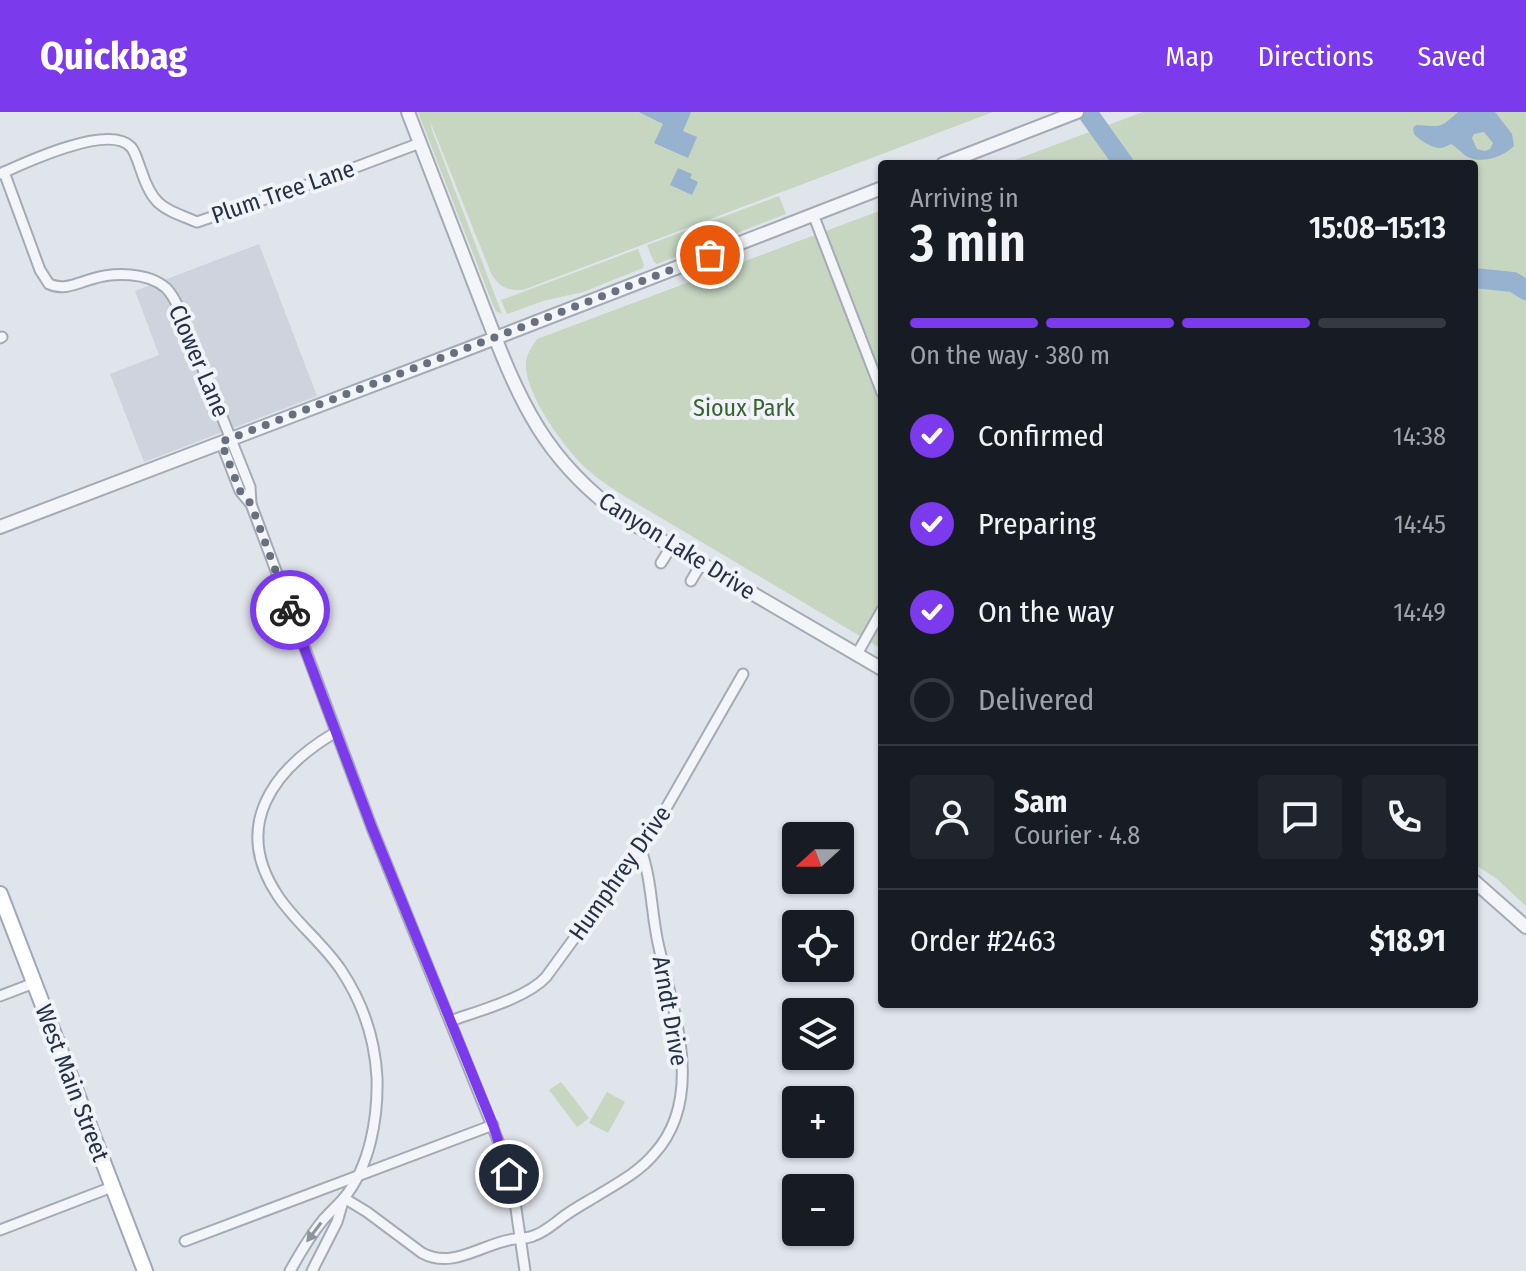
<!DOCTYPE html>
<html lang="en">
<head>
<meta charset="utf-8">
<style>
  body { margin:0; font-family:"Fira Sans Condensed",sans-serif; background:#20242c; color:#f1f3f6; height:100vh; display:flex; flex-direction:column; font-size:30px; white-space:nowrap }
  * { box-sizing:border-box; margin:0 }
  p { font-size:26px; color:#9ea1a6 }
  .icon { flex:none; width:44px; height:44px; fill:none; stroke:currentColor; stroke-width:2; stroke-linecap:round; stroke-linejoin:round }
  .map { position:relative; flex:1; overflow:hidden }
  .details { position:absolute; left:878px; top:48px; width:600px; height:848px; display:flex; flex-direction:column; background:#171b24; border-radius:8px; box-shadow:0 2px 6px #0004 }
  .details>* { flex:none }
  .needle { width:52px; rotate:249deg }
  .fabs { position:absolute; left:782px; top:710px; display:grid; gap:16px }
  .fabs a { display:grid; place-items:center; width:72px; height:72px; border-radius:8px; background:#171b24; box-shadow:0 2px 6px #0004; font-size:40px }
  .pin { position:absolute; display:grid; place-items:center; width:68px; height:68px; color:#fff; margin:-34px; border:4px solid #fff; border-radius:50%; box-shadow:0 2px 8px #0007 }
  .courier { position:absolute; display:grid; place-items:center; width:80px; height:80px; margin:-40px; border:6px solid #7c3aed; border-radius:50%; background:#fff; color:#222; box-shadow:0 2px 10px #0007 }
  .overview em { font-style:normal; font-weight:600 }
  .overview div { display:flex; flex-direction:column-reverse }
  .overview { display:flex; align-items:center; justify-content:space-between; height:136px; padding:0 32px }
  h1 { font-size:52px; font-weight:600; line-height:60px }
  .bar { display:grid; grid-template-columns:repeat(4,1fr); gap:12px 8px; align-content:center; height:96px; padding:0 32px }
  .bar i { height:10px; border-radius:6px; background:#363941 }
  .bar .on { background:#7c3aed }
  .bar p { grid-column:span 4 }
  .line { display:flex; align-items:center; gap:20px; padding:0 32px; border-top:2px solid #363941 }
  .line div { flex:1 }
  .round { display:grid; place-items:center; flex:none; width:84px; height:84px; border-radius:8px; background:#20242c }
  ol { padding:0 32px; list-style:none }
  li { display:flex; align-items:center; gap:24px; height:88px }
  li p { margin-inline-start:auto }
  li .icon { padding:8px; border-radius:50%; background:#7c3aed; color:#fff; stroke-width:4 }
  li:last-child { color:#9ea1a6 }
  li i { width:44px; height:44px; border:4px solid #363941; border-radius:50% }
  header { display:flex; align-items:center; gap:48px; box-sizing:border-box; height:112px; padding:0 40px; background:#7c3aed; color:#fff }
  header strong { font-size:38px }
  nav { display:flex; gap:44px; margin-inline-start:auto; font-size:28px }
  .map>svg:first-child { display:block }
  .built { fill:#ced3dd }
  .green { fill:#c6d6c1 }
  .water { fill:#97b2cf; fill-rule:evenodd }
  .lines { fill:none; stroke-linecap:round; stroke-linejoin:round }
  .river { stroke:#97b2cf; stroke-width:20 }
  .minor-casing { stroke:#a5abb6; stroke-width:13 }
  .tertiary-casing { stroke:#a5abb6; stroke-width:16 }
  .primary-casing { stroke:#9ea8b8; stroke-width:18 }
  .minor { stroke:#f4f5f9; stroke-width:9 }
  .tertiary { stroke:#f4f5f9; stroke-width:12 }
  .primary { stroke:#fff; stroke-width:14 }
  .oneway { fill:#8e939f }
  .done { stroke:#68707f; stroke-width:8; stroke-dasharray:0 14.4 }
  .route { stroke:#7c3aed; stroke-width:10 }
  .labels { text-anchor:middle; stroke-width:8; stroke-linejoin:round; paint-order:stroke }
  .street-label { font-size:24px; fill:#273145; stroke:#f0f3f8 }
  .park-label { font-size:24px; fill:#3b6232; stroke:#f0f3f8 }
</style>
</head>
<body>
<header>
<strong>Quickbag</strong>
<nav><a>Map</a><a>Directions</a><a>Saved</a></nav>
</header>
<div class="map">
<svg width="1526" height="1159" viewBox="0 0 1526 1159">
  <rect width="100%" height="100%" fill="#e0e4eb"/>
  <polygon class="built" points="259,132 317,284 144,350 110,262 159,243 135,179"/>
  <g class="green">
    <path d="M418,0H993L523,178C507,179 499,175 491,161L430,9L433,21L502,202L496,199L493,193Z"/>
    <polygon points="1143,0 1526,0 1526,794 1497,767 1474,752 1474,52 1004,52"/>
    <polygon points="779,84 786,102 657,152 654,150 647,133"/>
    <path d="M882,98V537L624,384C612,376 599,368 588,358C566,339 523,280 526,250C527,241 532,235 537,227Z"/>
    <polygon points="638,137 644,153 643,156 583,180 543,189 507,202 501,188"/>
    <polygon points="561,970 589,1006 577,1015 549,978"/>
    <polygon points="607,980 625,990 608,1021 589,1011"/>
  </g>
  <g class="water">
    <polygon points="639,0 691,0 683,19 697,25 688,46 654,31 663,12"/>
    <path d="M1458,0H1495L1512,22L1514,34C1503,45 1483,52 1468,45C1462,42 1457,35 1451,32C1449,33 1443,36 1440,36C1432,36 1419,28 1414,22L1413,16L1416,13C1442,14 1438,18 1458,0ZM1484,20L1493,31L1490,37L1485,39L1477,37L1472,26L1474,22Z"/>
    <polygon points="678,56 692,62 690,66 698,70 692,83 670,73"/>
  </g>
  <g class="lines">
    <g class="river">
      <polyline points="1087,0 1124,52"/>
      <polyline points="1474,166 1513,170 1526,178"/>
    </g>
    <g class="minor-casing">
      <g id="minor">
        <path d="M4,60L40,158L49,172C64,179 77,171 92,167C113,160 148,160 166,176C172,182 176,190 179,197L250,375L251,392"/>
        <path d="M0,62C24,51 109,11 131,35C136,41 138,51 141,58C153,95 163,96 197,110L319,69L420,31"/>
        <polyline points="813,102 882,281"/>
        <polyline points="0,226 2,225"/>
        <polyline points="221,330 240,379 251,392 372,716 499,1031 514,1083 525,1159"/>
        <polyline points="661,451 671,435"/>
        <polyline points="691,469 701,452"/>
        <polyline points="857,542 882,498"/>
        <polyline points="0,884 34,871"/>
        <path d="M450,909C478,899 527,886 546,865L630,750L665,698L743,562"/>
        <path d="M344,1086L367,1100L422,1141C452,1157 479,1134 509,1128C517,1126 526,1127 533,1124C543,1121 551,1114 559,1108C570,1099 583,1092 595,1085C616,1072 638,1061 654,1042C707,984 672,897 658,831C651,799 652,767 640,735"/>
        <polyline points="0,1118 112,1075"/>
        <polyline points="185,1129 493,1013"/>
        <path d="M290,1159C300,1141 310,1124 323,1108C329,1101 337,1094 344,1086C370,1054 378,1006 377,966C375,926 363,891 341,858C323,831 296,811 278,784C231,714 273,657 336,620"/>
        <polyline points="312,1159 337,1110 344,1086"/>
      </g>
    </g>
    <g class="tertiary-casing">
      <g id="tertiary">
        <path d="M408,0C430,57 452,114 474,171C515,277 537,349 637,414L882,557"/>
        <polyline points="943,52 1077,0"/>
        <polyline points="0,415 462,239 882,76"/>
        <polyline points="1474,769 1526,815"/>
      </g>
    </g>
    <g class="primary-casing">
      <polyline id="primary" points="0,782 145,1159"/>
    </g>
    <use href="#minor" class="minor"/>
    <use href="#tertiary" class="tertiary"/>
    <use href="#primary" class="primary"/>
  </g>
  <defs><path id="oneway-solid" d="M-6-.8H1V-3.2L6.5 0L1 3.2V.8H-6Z" transform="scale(2)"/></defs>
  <use class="oneway" href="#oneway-solid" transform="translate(314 1120) rotate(127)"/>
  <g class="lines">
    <polyline class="done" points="290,498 251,392 240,379 221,330 710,143"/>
    <polyline class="route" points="290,498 372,716 493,1013 509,1062"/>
  </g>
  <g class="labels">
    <g class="street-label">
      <text transform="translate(283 80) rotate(-19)" y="8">Plum Tree Lane</text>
      <text transform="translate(199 249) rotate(67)" y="8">Clower Lane</text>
      <text transform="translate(677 434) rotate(32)" y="8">Canyon Lake Drive</text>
      <text transform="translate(620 761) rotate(-55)" y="8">Humphrey Drive</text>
      <text transform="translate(670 899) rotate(80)" y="8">Arndt Drive</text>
      <text transform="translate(72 971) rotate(69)" y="8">West Main Street</text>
    </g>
    <g class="park-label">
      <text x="744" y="304">Sioux Park</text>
    </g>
  </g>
</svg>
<div class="fabs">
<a><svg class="needle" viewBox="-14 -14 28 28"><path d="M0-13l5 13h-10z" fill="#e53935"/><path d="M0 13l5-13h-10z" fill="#9ea1a6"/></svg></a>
<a><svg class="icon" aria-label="locate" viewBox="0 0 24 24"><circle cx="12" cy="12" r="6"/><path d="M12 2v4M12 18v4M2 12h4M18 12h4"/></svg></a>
<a><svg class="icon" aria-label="layers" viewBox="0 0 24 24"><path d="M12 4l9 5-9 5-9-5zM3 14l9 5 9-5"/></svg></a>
<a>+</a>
<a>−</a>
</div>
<div class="pin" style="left:710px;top:143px;background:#ea580c"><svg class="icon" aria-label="bag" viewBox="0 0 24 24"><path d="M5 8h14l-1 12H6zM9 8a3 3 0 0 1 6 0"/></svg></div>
<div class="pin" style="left:509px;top:1062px;background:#1f2937"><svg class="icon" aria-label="home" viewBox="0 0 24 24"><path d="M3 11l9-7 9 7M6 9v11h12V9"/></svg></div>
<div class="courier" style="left:290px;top:498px"><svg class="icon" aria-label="bike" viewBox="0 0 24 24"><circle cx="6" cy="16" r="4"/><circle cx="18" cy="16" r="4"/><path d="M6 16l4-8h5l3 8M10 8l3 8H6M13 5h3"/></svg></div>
<section class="details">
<div class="overview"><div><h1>3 min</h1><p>Arriving in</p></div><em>15:08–15:13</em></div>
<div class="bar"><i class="on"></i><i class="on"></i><i class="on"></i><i></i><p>On the way · 380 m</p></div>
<ol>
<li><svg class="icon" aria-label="check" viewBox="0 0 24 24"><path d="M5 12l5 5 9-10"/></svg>Confirmed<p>14:38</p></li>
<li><svg class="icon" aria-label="check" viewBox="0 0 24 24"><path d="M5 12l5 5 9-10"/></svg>Preparing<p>14:45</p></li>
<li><svg class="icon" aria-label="check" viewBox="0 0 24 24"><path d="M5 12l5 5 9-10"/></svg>On the way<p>14:49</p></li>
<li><i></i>Delivered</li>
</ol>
<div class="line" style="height:144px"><a class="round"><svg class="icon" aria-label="person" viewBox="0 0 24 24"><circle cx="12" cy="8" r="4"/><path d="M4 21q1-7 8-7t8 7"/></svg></a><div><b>Sam</b><p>Courier · 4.8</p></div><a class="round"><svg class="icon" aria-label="chat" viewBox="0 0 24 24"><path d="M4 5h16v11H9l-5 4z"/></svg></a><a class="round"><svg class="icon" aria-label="phone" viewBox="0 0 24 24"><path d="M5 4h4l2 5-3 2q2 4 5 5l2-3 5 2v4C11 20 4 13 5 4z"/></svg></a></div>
<div class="line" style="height:104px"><div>Order #2463</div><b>$18.91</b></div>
</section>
</div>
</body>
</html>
